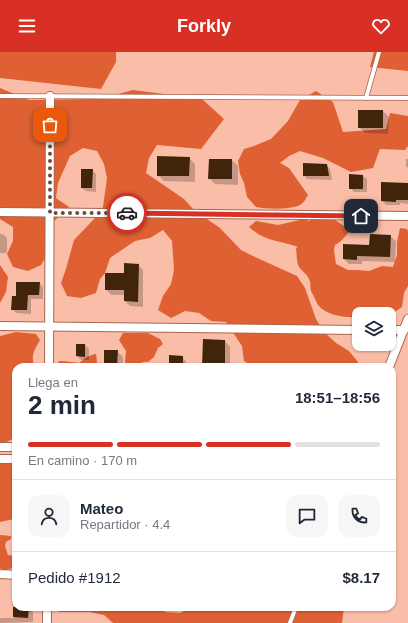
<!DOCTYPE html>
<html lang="es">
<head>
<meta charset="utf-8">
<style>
  body { margin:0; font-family:Helvetica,sans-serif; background:#f6f6f7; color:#1f2937; height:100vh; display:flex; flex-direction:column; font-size:15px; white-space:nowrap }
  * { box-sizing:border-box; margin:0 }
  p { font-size:13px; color:#747a83 }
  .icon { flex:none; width:22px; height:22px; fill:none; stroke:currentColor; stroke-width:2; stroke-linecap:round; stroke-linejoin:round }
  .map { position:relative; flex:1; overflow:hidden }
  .panel { position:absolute; left:12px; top:311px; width:384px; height:248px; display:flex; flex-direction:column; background:#fff; border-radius:12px; box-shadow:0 1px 3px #0004 }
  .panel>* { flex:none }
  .tools { position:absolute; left:352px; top:255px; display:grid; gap:8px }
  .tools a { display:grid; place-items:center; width:44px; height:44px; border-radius:8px; background:#fff; box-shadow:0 1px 3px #0004; font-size:20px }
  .pin { position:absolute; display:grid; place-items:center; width:34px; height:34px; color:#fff; margin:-17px; border-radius:8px; box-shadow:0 2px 6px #0006 }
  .courier { position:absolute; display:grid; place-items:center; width:40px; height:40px; margin:-20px; border:3px solid #d93025; border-radius:50%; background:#fff; color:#222; box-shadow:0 1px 5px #0007 }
  .headline em { font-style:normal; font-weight:700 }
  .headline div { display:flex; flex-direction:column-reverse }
  .headline { display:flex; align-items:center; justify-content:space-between; height:68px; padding:0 16px }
  h1 { font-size:26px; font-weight:700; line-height:30px }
  .bar { display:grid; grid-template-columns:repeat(4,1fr); gap:6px 4px; align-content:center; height:48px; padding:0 16px }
  .bar i { height:5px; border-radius:3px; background:#e0e1e3 }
  .bar .on { background:#d93025 }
  .bar p { grid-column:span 4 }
  .line { display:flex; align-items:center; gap:10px; padding:0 16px; border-top:1px solid #e0e1e3 }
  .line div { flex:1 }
  .round { display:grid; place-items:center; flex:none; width:42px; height:42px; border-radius:12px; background:#f6f6f7 }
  header { display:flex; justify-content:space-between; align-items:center; height:52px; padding:0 16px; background:#d93025; color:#fff; font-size:18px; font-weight:700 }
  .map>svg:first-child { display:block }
  .forest { fill:#df6133 }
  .shadow { fill:#0003 }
  .building { fill:#41250b }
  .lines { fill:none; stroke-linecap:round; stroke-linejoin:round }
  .service-casing { stroke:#aa664e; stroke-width:5.5 }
  .minor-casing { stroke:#aa664e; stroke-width:10 }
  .service { stroke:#fff; stroke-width:4 }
  .minor { stroke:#fff; stroke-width:8 }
  .done { stroke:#6f493d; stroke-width:4; stroke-dasharray:0 7.2 }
  .route { stroke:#d93025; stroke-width:5 }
</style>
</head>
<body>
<header><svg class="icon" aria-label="menu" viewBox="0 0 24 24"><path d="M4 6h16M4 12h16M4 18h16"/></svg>Forkly<svg class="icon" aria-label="heart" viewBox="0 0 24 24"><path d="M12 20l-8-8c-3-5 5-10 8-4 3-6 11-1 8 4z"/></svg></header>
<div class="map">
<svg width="408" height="571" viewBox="0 0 408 571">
  <rect width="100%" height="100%" fill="#f9bda8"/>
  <g class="forest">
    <polygon points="0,0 116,0 116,10 101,37 0,26"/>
    <polygon points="374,0 408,0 408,19 370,15"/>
    <polygon points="0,36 29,48 88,47 103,46 133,38 202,47 224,67 201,97 157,93 149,106 146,121 184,147 194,158 220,176 241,198 255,205 297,224 305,236 316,267 324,280 336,291 349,299 358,310 357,315 254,315 244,309 242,294 226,270 211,269 199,261 185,259 171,266 158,258 163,244 171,232 174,218 172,189 163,178 150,186 135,189 110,206 105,221 100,227 96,241 81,246 67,244 61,231 66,217 74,188 94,167 103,155 107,126 104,112 97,99 83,96 70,104 58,131 56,146 69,155 54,169 49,200 41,213 28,219 13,215 7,202 13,189 13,175 0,167"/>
    <path d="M316,39L333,50L343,80L386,77L390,61L408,64V94L405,98L380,97L373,116L351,120L323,106L300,99L289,104L280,111L289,116L308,143C306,146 304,151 300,153C289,158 268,157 256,155L247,145L244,131L240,122L238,109L244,97L254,94L271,87L288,69L300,48Z"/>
    <path d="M326,162L347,176L349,180L341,189L335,193L334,198L336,212L348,218H357L369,219L382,214L393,215L397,203V190L400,176L407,177L408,179V234L404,241L402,255L392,262H359V265C346,266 327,264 318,253C317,251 313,242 311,239C310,235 311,230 309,227C307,222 302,219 299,215C296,209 297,202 296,196L298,195C280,188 265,190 249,175L256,169L278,173L304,167L309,169L318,163Z"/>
    <polygon points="0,213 8,225 6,240 0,251"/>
    <path d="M16,280L36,282L40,288C34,299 31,302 34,315H16V385L3,392H0V284Z"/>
    <path d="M123,281H148L160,287L163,292L158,296L154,305L148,310C144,309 137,312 135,315H126L125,309L126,299L119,288Z"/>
    <path d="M96,302L97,310L96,315H57L59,309C66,309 72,310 79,311C85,306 89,303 96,302Z"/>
    <polygon points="16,408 16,463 14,467 0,470 0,409"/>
    <polygon points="0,483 11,484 11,487 6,490 5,494 8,503 16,504 16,515 3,519 0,516"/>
    <polygon points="54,555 160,555 165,560 180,561 192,555 344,555 342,571 113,571 104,563 90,560 59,560"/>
  </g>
  <g class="shadow">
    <polygon points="383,59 389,65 388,82 365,81 359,75"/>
    <polygon points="189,106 195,112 195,130 164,129 158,123"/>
    <polygon points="406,107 408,107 408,116 406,114"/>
    <polygon points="210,108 232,108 238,114 238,133 215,132 209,126"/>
    <polygon points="326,113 330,117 332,128 307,127 304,123"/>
    <polygon points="92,118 96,122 96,140 86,139 82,136"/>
    <polygon points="363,124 367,127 367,140 354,140 350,136"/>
    <polygon points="408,132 408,152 400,151 400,153 386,153 382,149"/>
    <polygon points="0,182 3,182 7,186 7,201 0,201"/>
    <polygon points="390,184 396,189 395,210 362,209 362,212 349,212 344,207"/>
    <polygon points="138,213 143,218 143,255 130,254 125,249 125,243 111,243 106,237"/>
    <polygon points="39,231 43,235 43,247 31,247 31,262 16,261 12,257 17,246"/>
    <polygon points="225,289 230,295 230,315 203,315"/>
    <polygon points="85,293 89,297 89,308 81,308 77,304"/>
    <polygon points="117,299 123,305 123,315 105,315"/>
    <polygon points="182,305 186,309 186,315 170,315"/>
    <polygon points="14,555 28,555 33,560 33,570 0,571 0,566 14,566"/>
    <polygon points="167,555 192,555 192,557 169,557"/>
  </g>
  <g class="building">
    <rect x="358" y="58" width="25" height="18"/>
    <polygon points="157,104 190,105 189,124 157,124"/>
    <polygon points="209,107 232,107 232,127 208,127"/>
    <polygon points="303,111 327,112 329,124 303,124"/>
    <polygon points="81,117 93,117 92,136 81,136"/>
    <polygon points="349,122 363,123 363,137 349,137"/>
    <polygon points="381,130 408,131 408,148 396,148 396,150 381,149"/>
    <polygon points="370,182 391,183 390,205 357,204 357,208 343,207 343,192 369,193"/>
    <polygon points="124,211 139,212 138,250 124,249 124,238 105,238 105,221 124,221"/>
    <polygon points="16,230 40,230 39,243 28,243 27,258 11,258 12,244 16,244"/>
    <polygon points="203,287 225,288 225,315 202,315"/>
    <polygon points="76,292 85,292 85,305 76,304"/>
    <polygon points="104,298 118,298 117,315 104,315"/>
    <polygon points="169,303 183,304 183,315 169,315"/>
    <polygon points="13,555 29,555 28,566 13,565"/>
  </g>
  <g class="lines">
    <g class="service-casing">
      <g id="service">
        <polyline points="0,44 408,46"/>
        <polyline points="366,46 379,0"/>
        <polyline points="290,571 296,555"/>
      </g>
    </g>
    <g class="minor-casing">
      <g id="minor">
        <polyline points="0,160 408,164"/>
        <polyline points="0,274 359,278"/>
        <polyline points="389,278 404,278"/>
        <polyline points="49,315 50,44"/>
        <polyline points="389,315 408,267"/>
        <polyline points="0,395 16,395"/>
        <polyline points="0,407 16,407"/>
        <polyline points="0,522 16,523"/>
        <polyline points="47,571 47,555"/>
      </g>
    </g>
    <use href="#service" class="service"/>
    <use href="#minor" class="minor"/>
  </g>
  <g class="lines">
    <polyline class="done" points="50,73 50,161 127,161"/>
    <polyline class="route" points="127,161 361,164"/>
  </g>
</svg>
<div class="tools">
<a><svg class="icon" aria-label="layers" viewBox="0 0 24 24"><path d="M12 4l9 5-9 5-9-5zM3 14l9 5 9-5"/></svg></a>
</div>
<div class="pin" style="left:50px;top:73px;background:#ea580c"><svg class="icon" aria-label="bag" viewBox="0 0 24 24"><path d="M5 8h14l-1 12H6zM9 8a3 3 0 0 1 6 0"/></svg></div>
<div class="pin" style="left:361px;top:164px;background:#1f2937"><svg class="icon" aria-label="home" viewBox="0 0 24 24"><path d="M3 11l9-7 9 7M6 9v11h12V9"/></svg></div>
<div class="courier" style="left:127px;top:161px"><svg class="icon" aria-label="car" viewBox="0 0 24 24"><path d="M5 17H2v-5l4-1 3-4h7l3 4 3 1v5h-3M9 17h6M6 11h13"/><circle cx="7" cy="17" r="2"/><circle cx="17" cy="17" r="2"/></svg></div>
<section class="panel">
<div class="headline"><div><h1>2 min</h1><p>Llega en</p></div><em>18:51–18:56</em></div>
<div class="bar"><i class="on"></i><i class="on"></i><i class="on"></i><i></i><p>En camino · 170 m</p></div>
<div class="line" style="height:72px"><a class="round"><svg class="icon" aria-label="person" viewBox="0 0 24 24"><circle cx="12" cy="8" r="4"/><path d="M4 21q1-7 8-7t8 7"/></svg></a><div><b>Mateo</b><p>Repartidor · 4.4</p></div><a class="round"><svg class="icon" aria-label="chat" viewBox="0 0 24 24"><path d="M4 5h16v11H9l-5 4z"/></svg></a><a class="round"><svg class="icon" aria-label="phone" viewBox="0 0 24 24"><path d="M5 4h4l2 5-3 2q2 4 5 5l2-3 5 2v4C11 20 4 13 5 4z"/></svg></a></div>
<div class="line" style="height:52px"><div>Pedido #1912</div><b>$8.17</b></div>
</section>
</div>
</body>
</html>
